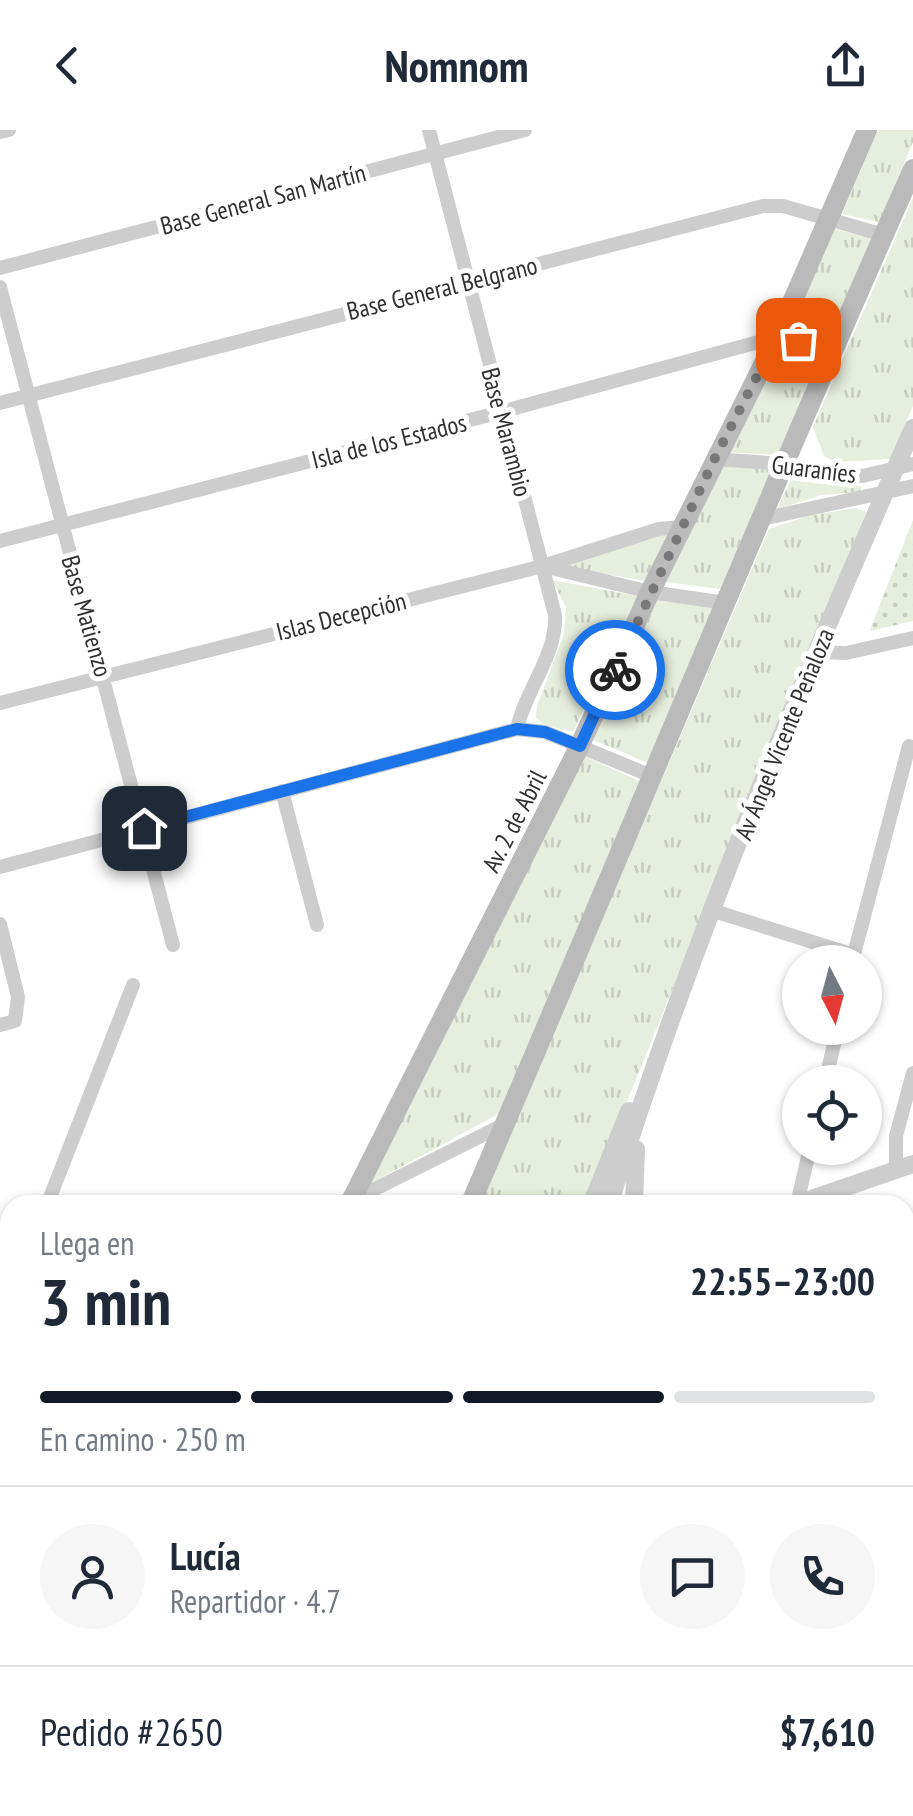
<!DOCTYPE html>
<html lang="es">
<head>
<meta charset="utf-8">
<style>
  body { margin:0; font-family:"PT Sans Narrow",sans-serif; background:#f6f6f7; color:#1f2937; height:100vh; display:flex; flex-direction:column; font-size:38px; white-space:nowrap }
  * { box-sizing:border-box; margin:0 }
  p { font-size:32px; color:#747a83 }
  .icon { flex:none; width:55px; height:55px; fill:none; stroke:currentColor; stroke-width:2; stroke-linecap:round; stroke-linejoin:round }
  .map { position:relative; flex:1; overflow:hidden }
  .drawer { position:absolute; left:0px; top:1065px; width:915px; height:622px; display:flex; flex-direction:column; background:#fff; border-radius:30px 30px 0 0; box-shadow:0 2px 8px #0004 }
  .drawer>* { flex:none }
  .needle { width:65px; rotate:174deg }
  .tools { position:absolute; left:782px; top:815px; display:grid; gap:20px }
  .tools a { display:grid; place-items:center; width:100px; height:100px; border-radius:50%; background:#fff; box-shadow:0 2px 8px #0004; font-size:50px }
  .pin { position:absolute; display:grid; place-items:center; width:85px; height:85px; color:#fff; margin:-42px; border-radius:20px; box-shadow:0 5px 15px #0006 }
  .courier { position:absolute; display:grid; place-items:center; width:100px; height:100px; margin:-50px; border:8px solid #1a73e8; border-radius:50%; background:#fff; color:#222; box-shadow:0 2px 12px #0007 }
  .head em { font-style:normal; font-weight:700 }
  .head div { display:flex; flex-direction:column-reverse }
  .head { display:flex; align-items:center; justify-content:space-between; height:170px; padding:0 40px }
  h1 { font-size:65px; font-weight:700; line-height:75px }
  .bar { display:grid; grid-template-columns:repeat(4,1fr); gap:15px 10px; align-content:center; height:120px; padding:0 40px }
  .bar i { height:12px; border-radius:8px; background:#e0e1e3 }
  .bar .current { background:#111827 }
  .bar p { grid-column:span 4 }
  .line { display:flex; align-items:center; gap:25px; padding:0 40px; border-top:2px solid #e0e1e3 }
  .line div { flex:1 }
  .round { display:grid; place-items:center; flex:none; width:105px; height:105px; border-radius:52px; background:#f6f6f7 }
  header { display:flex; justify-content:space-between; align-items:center; height:130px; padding:0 40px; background:#fff; font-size:45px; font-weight:700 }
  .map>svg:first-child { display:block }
  .grass { fill:url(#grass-tufts) }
  .park { fill:url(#park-dots) }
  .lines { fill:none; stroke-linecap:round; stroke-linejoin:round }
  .stream { stroke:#c7e0f0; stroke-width:4 }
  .minor { stroke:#cdcdcd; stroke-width:14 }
  .tertiary { stroke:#cdcdcd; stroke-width:18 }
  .secondary { stroke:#bababa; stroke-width:20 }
  .done { stroke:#787878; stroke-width:10; stroke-dasharray:0 18 }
  .route { stroke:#1a73e8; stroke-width:12 }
  .labels { text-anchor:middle; stroke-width:10; stroke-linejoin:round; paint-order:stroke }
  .street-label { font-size:25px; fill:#303030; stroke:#fff }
</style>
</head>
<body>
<header><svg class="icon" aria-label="back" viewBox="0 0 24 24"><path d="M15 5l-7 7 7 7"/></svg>Nomnom<svg class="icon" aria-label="share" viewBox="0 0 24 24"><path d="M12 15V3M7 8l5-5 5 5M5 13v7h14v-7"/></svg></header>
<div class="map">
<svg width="913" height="1686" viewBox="0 0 913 1686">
  <defs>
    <pattern id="grass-tufts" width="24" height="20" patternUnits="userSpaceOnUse" patternTransform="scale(2.5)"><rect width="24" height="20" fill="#e6eedd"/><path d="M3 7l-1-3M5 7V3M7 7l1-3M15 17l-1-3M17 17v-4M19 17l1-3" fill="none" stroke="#c6ccbe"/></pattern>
    <pattern id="park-dots" width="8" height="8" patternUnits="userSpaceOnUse" patternTransform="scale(2.5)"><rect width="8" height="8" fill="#e6eedd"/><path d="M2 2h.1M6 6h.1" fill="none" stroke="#c6ccbe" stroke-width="1.8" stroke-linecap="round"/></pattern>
  </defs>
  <rect width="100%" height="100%" fill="#fff"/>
  <g class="grass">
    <polygon points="878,0 913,0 913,12 879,92 842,84"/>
    <polygon points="913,68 913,276 890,329 835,332 824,326 813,297"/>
    <path d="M834,99L873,108L827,217C816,204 804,202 788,201Z"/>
    <polygon points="781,212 804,219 816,234 777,325 728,322"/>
    <polygon points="720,336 771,340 720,459 666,452"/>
    <polygon points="794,343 862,357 860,362 821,365 777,379"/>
    <polygon points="855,378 866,382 585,1075 480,1075 769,399 808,386"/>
    <polygon points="668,404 645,451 561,436 565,434"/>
    <polygon points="552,450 637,466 573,602 545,595 536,588 537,576 564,504 566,477"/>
    <polygon points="658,469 714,478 648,633 591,609"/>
    <polygon points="584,626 639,651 500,983 364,1057"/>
  </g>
  <polygon class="park" points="913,390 913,491 870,501 870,500"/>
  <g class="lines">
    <g class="stream">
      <polyline points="905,1512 913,1513"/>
      <polyline points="0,1636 10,1623"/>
    </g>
    <g class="minor">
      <path d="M429,0L555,485C557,526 525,560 517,599"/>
      <polyline points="0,2 9,0"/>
      <polyline points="0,138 525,0"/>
      <polyline points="0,157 173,815"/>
      <polyline points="0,273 763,76 783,76 884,105"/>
      <polyline points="714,329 784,334 863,346 913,334"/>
      <polyline points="762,389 913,356"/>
      <polyline points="0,411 501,282 777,207 812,215 826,234"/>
      <polyline points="543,436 650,462 726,473"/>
      <polyline points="816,522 846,523 913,508"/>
      <polyline points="0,573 543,436 659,399 682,397"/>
      <polyline points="282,661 317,795"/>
      <polyline points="0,737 517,599 545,602 654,647"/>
      <polyline points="714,781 854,825"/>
      <polyline points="0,794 18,867 15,891 0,895"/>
      <polyline points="852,832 909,616"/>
      <polyline points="825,952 838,898"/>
      <polyline points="896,1040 896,1006 913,943"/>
      <polyline points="351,1071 505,994"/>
      <polyline points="797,1074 810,1018"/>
      <polyline points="47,1075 133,855"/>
      <polyline points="0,1195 10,1170"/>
      <polyline points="905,1644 913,1684"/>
      <polyline points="95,1678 112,1686"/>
      <polyline points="206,1686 209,1678"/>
      <polyline points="643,1686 684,1678"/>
    </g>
    <g class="tertiary">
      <polyline points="591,1075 629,981"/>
      <path d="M609,1075C691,810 802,552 913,298"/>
      <polyline points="634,1075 636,1019"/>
      <polyline points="794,1075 913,1034"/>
    </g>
    <g class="secondary">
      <polyline points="349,1075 580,615 650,462 777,207 867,0"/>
      <path d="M470,1075C619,730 760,382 913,39"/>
      <polyline points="0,1266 10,1263"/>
    </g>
  </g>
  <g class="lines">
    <polyline class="done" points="615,540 714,330 777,207 798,210"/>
    <polyline class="route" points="144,698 517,599 545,602 580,616 615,540"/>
  </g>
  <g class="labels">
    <g class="street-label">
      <text transform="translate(263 69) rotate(-15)" y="9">Base General San Martín</text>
      <text transform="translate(442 158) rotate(-14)" y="9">Base General Belgrano</text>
      <text transform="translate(507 302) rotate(75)" y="9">Base Marambio</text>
      <text transform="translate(389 311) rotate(-14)" y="9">Isla de los Estados</text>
      <text transform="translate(814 339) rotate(7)" y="9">Guaraníes</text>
      <text transform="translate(87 486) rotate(74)" y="9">Base Matienzo</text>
      <text transform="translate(341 486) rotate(-14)" y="9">Islas Decepción</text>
      <text transform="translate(784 604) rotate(-68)" y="9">Av Ángel Vicente Peñaloza</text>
      <text transform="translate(514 691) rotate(-63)" y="9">Av. 2 de Abril</text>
    </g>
  </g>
</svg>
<div class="tools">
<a><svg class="needle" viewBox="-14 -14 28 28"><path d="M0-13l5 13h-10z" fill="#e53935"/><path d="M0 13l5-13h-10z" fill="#747a83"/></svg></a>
<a><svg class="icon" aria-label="locate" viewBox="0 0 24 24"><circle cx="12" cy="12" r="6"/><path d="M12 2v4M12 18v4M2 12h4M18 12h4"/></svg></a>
</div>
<div class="pin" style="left:798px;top:210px;background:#ea580c"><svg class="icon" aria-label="bag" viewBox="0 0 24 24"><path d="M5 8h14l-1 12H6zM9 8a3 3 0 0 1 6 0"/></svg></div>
<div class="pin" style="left:144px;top:698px;background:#1f2937"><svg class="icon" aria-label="home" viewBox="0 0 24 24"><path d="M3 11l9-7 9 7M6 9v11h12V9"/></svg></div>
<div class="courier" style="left:615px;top:540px"><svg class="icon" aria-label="bike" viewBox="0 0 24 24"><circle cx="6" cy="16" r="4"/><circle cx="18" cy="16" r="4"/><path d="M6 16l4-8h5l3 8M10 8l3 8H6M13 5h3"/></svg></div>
<section class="drawer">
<div class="head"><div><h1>3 min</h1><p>Llega en</p></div><em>22:55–23:00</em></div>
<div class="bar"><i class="current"></i><i class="current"></i><i class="current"></i><i></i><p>En camino · 250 m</p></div>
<div class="line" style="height:180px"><a class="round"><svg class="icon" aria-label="person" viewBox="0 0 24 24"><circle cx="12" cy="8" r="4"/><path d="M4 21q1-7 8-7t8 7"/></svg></a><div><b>Lucía</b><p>Repartidor · 4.7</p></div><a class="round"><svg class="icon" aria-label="chat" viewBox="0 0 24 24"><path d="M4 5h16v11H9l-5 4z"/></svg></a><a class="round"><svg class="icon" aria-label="phone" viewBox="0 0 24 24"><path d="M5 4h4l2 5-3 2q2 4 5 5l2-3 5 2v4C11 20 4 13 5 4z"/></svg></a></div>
<div class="line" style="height:130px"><div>Pedido #2650</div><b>$7,610</b></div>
</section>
</div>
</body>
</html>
